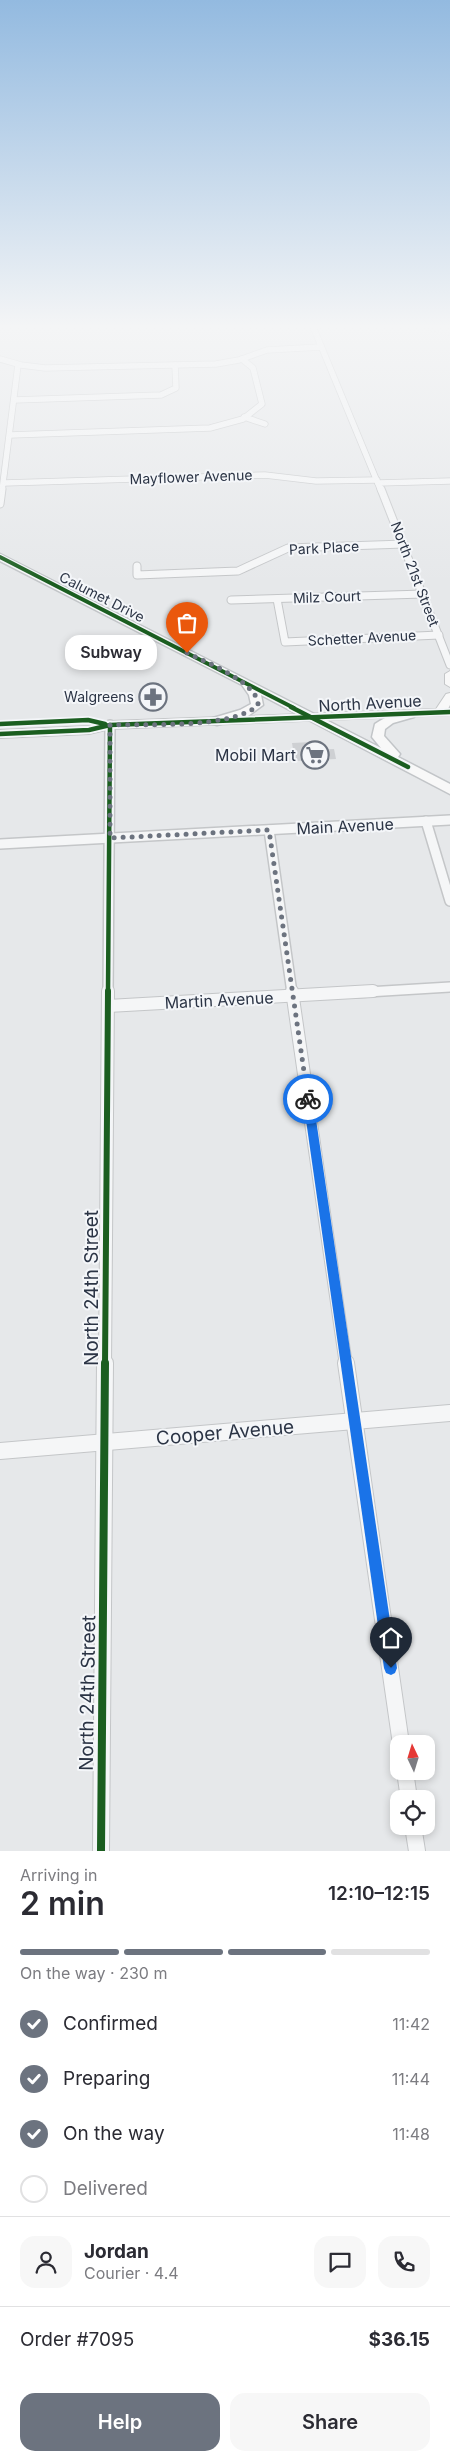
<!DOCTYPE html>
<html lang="en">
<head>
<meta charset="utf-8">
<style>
  body { margin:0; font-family:Inter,sans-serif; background:#f7f7f7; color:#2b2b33; height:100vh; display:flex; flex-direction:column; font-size:19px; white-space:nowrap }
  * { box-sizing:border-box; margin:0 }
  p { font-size:16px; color:#7c7c81 }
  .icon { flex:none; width:28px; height:28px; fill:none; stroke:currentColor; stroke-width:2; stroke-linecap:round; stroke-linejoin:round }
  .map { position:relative; height:1851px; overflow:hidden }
  .details { display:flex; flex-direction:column; background:#fff; flex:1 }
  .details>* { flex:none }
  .needle { width:32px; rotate:356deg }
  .controls { position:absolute; left:390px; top:1735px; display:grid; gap:10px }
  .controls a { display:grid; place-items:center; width:45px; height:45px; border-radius:10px; background:#fff; box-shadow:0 2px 8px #0003; font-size:25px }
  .pin { position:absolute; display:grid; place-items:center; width:42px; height:42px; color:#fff; margin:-51px -21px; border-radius:50% 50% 50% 0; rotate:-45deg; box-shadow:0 0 5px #0007 }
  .pin .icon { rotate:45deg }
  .courier { position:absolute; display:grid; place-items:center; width:50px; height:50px; margin:-25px; border:4px solid #1a73e8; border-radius:50%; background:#fff; color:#222; box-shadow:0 1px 6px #0007 }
  .bubble { position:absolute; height:35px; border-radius:15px; background:#fff; box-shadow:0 2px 8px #0003; font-size:16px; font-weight:600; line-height:35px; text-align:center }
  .head em { font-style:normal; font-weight:600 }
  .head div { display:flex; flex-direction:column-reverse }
  .head { display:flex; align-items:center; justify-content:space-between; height:85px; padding:0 20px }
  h1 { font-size:32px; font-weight:600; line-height:38px }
  .bar { display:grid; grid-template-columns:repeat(4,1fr); gap:8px 5px; align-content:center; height:60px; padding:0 20px }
  .bar i { height:6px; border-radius:4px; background:#e1e1e2 }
  .bar .selected { background:#6c737f }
  .bar p { grid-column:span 4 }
  .line { display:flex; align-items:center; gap:12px; padding:0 20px; border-top:1px solid #e1e1e2 }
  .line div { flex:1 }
  .round { display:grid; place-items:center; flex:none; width:52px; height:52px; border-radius:15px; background:#f7f7f7 }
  ol { padding:0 20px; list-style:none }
  li { display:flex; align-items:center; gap:15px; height:55px }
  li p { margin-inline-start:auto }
  li .icon { padding:5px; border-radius:50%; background:#6c737f; color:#fff; stroke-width:4 }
  li:last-child { color:#7c7c81 }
  li i { width:28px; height:28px; border:2px solid #e1e1e2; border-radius:50% }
  .button { display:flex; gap:10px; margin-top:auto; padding:10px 20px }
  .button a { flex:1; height:58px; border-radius:15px; background:#6c737f; color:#fff; font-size:20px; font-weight:600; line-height:58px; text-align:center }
  .button a+a { background:#f7f7f7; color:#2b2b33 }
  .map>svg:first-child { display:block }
  .building { fill:#ced0d3 }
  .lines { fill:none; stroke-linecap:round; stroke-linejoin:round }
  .street-far4-casing { stroke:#c4c6c8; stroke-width:7 }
  .street-far3-casing { stroke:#c4c6c8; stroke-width:9 }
  .street-far2-casing { stroke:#c4c6c8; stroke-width:12 }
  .street-far1-casing { stroke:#c4c6c8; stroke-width:14 }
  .street-casing { stroke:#c4c6c8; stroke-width:18 }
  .secondary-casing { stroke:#c4c6c8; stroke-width:2 }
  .primary-casing { stroke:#c2c5c8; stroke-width:3 }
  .street-far4 { stroke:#f5f6f7; stroke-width:5.5 }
  .street-far3 { stroke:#f5f6f7; stroke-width:7 }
  .street-far2 { stroke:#f5f6f7; stroke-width:9 }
  .street-far1 { stroke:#f5f6f7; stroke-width:12 }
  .street { stroke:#f5f6f7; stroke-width:16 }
  .secondary { fill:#f8f8f8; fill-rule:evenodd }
  .primary { fill:#f8f8f8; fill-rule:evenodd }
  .rail { stroke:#cecfd2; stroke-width:2; stroke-dasharray:1 2.5; stroke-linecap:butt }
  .cycleway-far3-casing { stroke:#f4f6f9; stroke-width:6 }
  .cycleway-far2-casing { stroke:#f4f6f9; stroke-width:8 }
  .cycleway-far1-casing { stroke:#f4f6f9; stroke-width:9 }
  .cycleway-casing { stroke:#f4f6f9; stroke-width:11 }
  .cycleway-far3 { stroke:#1b5e20; stroke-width:4 }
  .cycleway-far2 { stroke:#1b5e20; stroke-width:4.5 }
  .cycleway-far1 { stroke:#1b5e20; stroke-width:6 }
  .cycleway { stroke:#1b5e20; stroke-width:8 }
  .route { fill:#1a73e8 }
  .done { stroke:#6c737f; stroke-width:5; stroke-dasharray:0 9 }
  .labels { text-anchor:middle; stroke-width:4; stroke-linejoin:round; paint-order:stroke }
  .far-street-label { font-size:14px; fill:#2b3445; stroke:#f4f6f9 }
  .far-poi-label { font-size:14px; fill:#2b3445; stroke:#f4f6f9; text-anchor:end }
  .street-label { font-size:16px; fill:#2b3445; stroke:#f4f6f9 }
  .poi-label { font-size:16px; fill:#2b3445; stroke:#f4f6f9; text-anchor:end }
  .near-street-label { font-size:19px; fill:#2b3445; stroke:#f4f6f9 }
</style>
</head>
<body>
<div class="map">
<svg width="450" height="1851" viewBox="0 0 450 1851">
  <rect width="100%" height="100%" fill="#e6e8ea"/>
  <polygon class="building" points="312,742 313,750 334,749 336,759 295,761 292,743"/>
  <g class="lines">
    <g class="street-far4-casing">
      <g id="street-far4">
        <polyline points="312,324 381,491"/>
        <polyline points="0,359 21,365 45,368 216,364 239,360 267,350 321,347"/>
        <polyline points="14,400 161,395 176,388 175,365"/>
        <polyline points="244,417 265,424"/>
        <polyline points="10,435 210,428 243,419 262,404 253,368 242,359"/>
        <polyline points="4,483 265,475 316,481 377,480"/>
        <polyline points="378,483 450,481"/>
        <polyline points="2,491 18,365"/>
      </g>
    </g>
    <g class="street-far3-casing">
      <g id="street-far3">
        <polyline points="381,489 450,665"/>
        <polyline points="0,504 2,489"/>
        <polyline points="137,566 137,575 238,571 288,548 404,544"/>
        <polyline points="277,599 285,642 439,635"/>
        <polyline points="231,600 423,594"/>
      </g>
    </g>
    <g class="street-far2-casing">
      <g id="street-far2">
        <polyline points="426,821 450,901"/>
        <polyline points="269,830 292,993"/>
        <polyline points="0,844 450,820"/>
        <polyline points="108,993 110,725"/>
        <polyline points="351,993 450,987"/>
      </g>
    </g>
    <g class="street-far1-casing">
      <g id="street-far1">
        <polyline points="292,991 346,1365"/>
        <polyline points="108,1006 373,991"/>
        <polyline points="105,1365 108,991"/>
      </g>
    </g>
    <g class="street-casing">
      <g id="street">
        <polyline points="346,1363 401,1744"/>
        <polyline points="0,1451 450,1413"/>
        <polyline points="405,1771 409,1799"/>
        <polyline points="413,1826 417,1851"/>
        <polyline points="101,1851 105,1363"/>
      </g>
    </g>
    <g class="secondary-casing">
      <g id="secondary">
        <polygon points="450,671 450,687 445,684 445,674"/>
        <polygon points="450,693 450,705 448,709 450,709 450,715 110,729 89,734 0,738 0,730 89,726 110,721 436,709 446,694"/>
      </g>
    </g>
    <g class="primary-casing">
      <path id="primary" d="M0,554L381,748L372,737L375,724C385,717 402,708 414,711L416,714L414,717L393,723L385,729L384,736L400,754L398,757L450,784V794L261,695L263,705L248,716L217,725L213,724L211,721L213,718L240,710L251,704L249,695L242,685L0,561Z"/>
    </g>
    <use href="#street-far4" class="street-far4"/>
    <use href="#street-far3" class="street-far3"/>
    <use href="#street-far2" class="street-far2"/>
    <use href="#street-far1" class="street-far1"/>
    <use href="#street" class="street"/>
    <use href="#secondary" class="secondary"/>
    <use href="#primary" class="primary"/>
    <polyline class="rail" points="411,324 450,336"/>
    <g class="cycleway-far3-casing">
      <polyline id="cycleway-far3" points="0,557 294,708"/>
    </g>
    <g class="cycleway-far2-casing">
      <g id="cycleway-far2">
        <polyline points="291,707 408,767"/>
        <polyline points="0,724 88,720 105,724"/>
        <polyline points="0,734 89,730 110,725 450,712"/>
        <polyline points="108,993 110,725"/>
      </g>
    </g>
    <g class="cycleway-far1-casing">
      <polyline id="cycleway-far1" points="105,1365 108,991"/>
    </g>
    <g class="cycleway-casing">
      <polyline id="cycleway" points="101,1851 105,1363"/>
    </g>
    <use href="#cycleway-far3" class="cycleway-far3"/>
    <use href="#cycleway-far2" class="cycleway-far2"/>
    <use href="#cycleway-far1" class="cycleway-far1"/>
    <use href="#cycleway" class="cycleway"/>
  </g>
  <linearGradient id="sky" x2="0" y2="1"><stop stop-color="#93bae0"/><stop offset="0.56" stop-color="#f4f5f6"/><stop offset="1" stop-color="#f4f5f6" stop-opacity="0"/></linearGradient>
  <rect width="450" height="583" fill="url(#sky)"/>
  <polygon class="route" points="308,1095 313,1099 397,1668 395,1673 391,1675 386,1673 384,1668 303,1099"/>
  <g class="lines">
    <path class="done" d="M187,653C204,661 259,683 258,705C233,729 145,724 110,725V838L269,830L308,1099"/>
  </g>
  <defs>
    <g id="pharmacy-ring" transform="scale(1.4375)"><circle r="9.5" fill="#f4f6f9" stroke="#6c737f" stroke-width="1.5"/><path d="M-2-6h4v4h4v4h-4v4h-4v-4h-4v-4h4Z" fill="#6c737f"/></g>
    <g id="supermarket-ring" transform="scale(1.4375)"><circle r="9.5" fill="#f4f6f9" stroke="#6c737f" stroke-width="1.5"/><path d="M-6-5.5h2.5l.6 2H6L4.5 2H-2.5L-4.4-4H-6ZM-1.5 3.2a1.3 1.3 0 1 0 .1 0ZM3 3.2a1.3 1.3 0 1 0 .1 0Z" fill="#6c737f"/></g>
  </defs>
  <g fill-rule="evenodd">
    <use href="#pharmacy-ring" x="153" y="697"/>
    <use href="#supermarket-ring" x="315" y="755"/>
  </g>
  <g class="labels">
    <g class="far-street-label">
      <text transform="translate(191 477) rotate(-2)" y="5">Mayflower Avenue</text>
      <text transform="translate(324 548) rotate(-3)" y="5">Park Place</text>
      <text transform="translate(415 574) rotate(69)" y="5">North 21st Street</text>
      <text transform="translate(102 597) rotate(27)" y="5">Calumet Drive</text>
      <text transform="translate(327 597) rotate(-2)" y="5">Milz Court</text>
      <text transform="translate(362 638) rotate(-3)" y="5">Schetter Avenue</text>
    </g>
    <g class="far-poi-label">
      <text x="134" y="702">Walgreens</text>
    </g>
    <g class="street-label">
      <text transform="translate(370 703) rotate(-3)" y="6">North Avenue</text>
      <text transform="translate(345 826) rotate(-3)" y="6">Main Avenue</text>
      <text transform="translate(219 1000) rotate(-3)" y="6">Martin Avenue</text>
    </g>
    <g class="poi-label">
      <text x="296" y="761">Mobil Mart</text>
    </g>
    <g class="near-street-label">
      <text transform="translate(91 1288) rotate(-90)" y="7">North 24th Street</text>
      <text transform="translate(225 1432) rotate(-5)" y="7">Cooper Avenue</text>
      <text transform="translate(87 1693) rotate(-89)" y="7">North 24th Street</text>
    </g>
  </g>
</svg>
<div class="controls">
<a><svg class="needle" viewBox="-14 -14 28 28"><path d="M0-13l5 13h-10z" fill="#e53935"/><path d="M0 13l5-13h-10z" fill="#7c7c81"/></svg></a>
<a><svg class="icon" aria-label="locate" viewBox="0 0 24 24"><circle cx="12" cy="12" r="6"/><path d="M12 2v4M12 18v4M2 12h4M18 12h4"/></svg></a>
</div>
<div class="pin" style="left:187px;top:653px;background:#ea580c"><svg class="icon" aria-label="bag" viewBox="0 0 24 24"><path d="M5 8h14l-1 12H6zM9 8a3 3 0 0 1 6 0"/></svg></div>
<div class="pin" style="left:391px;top:1668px;background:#1f2937"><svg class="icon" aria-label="home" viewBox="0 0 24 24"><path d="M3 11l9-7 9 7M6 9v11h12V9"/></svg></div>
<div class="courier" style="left:308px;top:1099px"><svg class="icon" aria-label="bike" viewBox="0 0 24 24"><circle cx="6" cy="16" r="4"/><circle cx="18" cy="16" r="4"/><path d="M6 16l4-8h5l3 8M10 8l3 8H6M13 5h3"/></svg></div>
<div class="bubble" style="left:65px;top:635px;width:92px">Subway</div>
</div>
<section class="details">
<div class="head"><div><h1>2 min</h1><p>Arriving in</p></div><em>12:10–12:15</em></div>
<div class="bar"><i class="selected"></i><i class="selected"></i><i class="selected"></i><i></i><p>On the way · 230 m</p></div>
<ol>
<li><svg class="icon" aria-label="check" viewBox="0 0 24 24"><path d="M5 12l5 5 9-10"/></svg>Confirmed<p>11:42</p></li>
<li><svg class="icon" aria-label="check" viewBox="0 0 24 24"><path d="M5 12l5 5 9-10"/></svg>Preparing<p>11:44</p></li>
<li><svg class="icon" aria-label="check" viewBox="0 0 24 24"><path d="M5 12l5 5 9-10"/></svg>On the way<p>11:48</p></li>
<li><i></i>Delivered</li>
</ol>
<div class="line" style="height:90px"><a class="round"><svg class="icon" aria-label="person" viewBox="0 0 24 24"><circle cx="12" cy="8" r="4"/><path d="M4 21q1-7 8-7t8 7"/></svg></a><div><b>Jordan</b><p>Courier · 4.4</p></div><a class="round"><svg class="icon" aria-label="chat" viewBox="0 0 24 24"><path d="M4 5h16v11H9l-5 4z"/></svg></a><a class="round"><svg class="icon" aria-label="phone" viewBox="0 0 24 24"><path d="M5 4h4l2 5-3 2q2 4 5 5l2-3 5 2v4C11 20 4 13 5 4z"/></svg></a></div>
<div class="line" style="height:65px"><div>Order #7095</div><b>$36.15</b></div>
<div class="button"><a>Help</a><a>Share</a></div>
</section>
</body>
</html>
